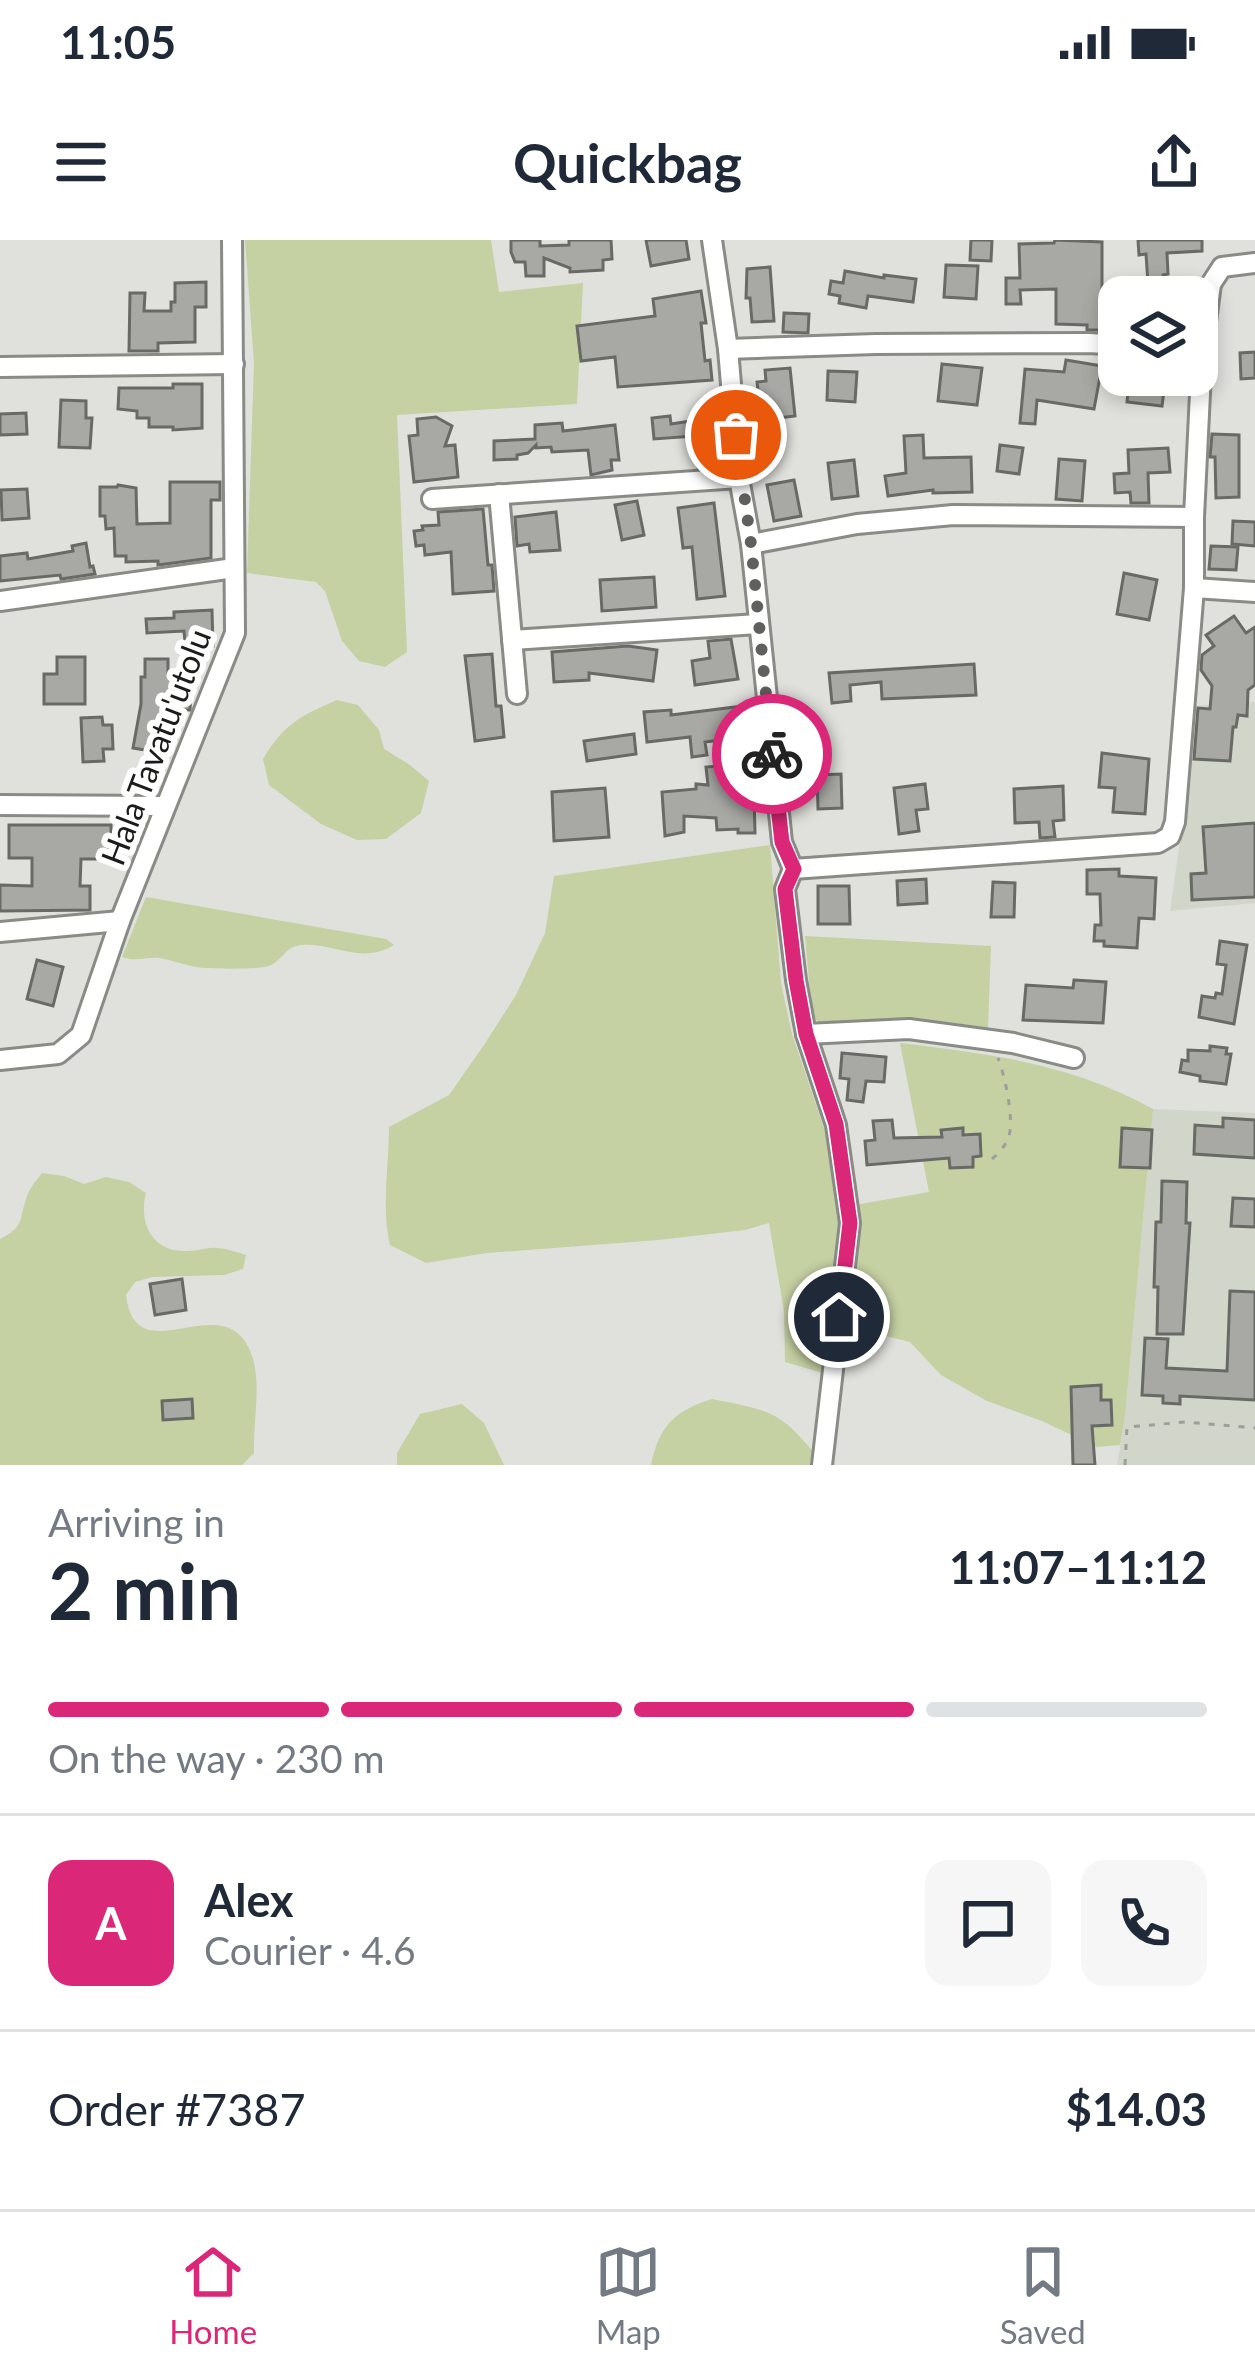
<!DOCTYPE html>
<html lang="en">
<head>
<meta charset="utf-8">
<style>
  body { margin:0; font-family:Lato,sans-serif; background:#f6f6f7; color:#1f2937; height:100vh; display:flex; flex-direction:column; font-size:45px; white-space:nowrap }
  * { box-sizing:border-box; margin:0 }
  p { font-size:39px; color:#747a83 }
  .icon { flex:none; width:66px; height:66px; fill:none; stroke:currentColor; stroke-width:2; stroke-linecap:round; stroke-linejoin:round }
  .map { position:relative; height:1225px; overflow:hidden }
  .panel { display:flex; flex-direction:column; background:#fff; flex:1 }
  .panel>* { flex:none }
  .fabs { position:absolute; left:1098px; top:36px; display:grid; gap:24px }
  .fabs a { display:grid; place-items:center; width:120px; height:120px; border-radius:24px; background:#fff; box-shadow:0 6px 18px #0003; font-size:60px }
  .pin { position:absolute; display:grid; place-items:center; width:102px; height:102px; color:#fff; margin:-51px; border:6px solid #fff; border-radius:50%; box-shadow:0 3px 12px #0007 }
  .courier { position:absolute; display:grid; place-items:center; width:120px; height:120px; margin:-60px; border:9px solid #db2777; border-radius:50%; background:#fff; color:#222; box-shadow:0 3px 15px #0007 }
  .head em { font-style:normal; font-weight:700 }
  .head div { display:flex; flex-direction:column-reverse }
  .head { display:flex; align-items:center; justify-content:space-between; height:204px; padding:0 48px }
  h1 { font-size:78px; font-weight:700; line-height:90px }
  .bar { display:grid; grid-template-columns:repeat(4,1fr); gap:18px 12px; align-content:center; height:144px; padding:0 48px }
  .bar i { height:15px; border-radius:9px; background:#e0e1e3 }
  .bar .current { background:#db2777 }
  .bar p { grid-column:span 4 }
  .line { display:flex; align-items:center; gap:30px; padding:0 48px; border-top:3px solid #e0e1e3 }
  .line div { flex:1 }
  .round { display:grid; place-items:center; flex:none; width:126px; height:126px; border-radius:24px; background:#f6f6f7 }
  .status { display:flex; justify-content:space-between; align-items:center; height:84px; padding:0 60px; background:#fff; direction:ltr }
  .status svg { height:33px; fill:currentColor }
  header { display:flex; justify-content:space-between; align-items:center; height:156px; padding:0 48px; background:#fff; font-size:54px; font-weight:700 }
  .menu { display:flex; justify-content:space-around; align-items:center; height:168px; border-top:3px solid #e0e1e3; background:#fff; font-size:33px; color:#747a83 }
  .menu a { display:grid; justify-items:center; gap:6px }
  .menu .current { color:#db2777 }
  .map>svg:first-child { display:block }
  .built { fill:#d2d5c9 }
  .green { fill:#c5d0a3 }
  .building { fill:#a8a9a5; stroke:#696a66; stroke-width:3 }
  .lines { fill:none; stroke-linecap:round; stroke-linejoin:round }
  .minor-casing { stroke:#898b86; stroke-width:24 }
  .path { stroke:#9e9f9b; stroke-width:3; stroke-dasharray:6 9; stroke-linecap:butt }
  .minor { stroke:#fff; stroke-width:18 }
  .done { stroke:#60615e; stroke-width:12; stroke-dasharray:0 21.6 }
  .route { stroke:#db2777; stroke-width:15 }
  .labels { text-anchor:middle; stroke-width:12; stroke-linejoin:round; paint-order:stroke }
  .street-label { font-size:33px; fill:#1b1c1a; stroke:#fff }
</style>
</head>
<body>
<div class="status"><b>11:05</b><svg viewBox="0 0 49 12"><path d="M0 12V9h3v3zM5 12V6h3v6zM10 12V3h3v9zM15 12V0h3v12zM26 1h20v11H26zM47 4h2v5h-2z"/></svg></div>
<header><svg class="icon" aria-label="menu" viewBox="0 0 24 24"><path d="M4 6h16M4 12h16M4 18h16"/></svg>Quickbag<svg class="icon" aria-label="share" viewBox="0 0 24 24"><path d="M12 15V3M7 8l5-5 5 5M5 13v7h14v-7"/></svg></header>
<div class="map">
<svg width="1255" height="1225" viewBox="0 0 1255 1225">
  <rect width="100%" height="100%" fill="#e0e1dc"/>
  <g class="built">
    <polygon points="1255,462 1255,663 1170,671 1182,586 1192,466"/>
    <polygon points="1153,869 1255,873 1255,1225 1117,1225 1125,1177"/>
  </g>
  <g class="green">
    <polygon points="245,0 491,0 499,52 583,43 577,164 397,175 407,412 385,427 359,421 342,401 325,351 316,342 247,333 254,123"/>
    <path d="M337,460L358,465L379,490L384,509L410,525L429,541L421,573L386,599L357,600L321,584L269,545L263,519C284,484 300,476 337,460Z"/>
    <path d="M770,605L781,743L792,794L824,888L844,896L855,965L929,952L900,803C990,814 1073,824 1153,869L1125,1177L1120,1205L1097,1207L1042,1181L987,1161L941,1135L910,1102L882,1095L843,1102L826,1134L785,1122L784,1071L769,983L745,990L658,1000L487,1013L426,1023L390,1005C381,967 389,927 389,887L449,855L484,805L516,755L545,693L554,636Z"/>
    <path d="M146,657L386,699L394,705C361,725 335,703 302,705C286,706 283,719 271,725C262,730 207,729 196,727C184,725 172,720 159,718C146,717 135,722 122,717Z"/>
    <polygon points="805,696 991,706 988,788 915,780 820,784 812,775"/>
    <path d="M42,933L64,936L84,944L106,937L129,942L146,953C138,984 153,1013 188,1011C199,1011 207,1007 218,1008C228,1009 236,1012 246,1015L243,1029L224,1035L152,1037L135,1042L126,1055C136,1139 229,1038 253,1119C261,1147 253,1183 254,1213L242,1225H0V999C24,987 19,981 26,959C28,950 36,941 42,933Z"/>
    <path d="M712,1159C779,1172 781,1173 824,1225H651C659,1185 675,1171 712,1159Z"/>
    <polygon points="462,1164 484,1183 504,1225 397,1225 397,1213 420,1174"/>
  </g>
  <g class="building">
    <polygon points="511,0 540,0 540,6 569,5 569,0 611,0 612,19 603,20 603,30 570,32 570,28 544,18 544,36 526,36 525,22 515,22 511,12"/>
    <polygon points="646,0 686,0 689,19 651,26"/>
    <polygon points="971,0 992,0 991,21 970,20"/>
    <polygon points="1055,0 1102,2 1102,60 1108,60 1108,90 1087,90 1087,85 1056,84 1056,49 1020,50 1021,64 1006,64 1006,38 1020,38 1019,4 1054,3"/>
    <polygon points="1138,0 1202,0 1202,11 1167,13 1168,34 1163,35 1162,46 1180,47 1180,57 1128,57 1130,43 1148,44 1146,14 1139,15"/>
    <polygon points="946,25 978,26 976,59 944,57"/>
    <polygon points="770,27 774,81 752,82 750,58 746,58 747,29"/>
    <polygon points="845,31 884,38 884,35 916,39 913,62 868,56 866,68 839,63 840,56 829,54 831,41 843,43"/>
    <polygon points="206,42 206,67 195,67 195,102 158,103 158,111 129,111 130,53 145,53 144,71 171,71 171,62 175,62 175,43"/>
    <polygon points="701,51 706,83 701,83 705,121 710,120 712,140 618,147 615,117 581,121 577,86 655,76 653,59"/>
    <polygon points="784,73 809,74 808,93 783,92"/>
    <polygon points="1255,112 1255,138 1241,139 1240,113"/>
    <polygon points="1066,120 1102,126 1094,169 1037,160 1035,184 1020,183 1025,129 1064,132"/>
    <polygon points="942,124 982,128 977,165 938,161"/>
    <polygon points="790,128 795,176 770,179 768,158 759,159 757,142 766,141 765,130"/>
    <polygon points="828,131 857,132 855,162 827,160"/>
    <polygon points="1130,135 1166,135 1162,166 1127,162"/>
    <polygon points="173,144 202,144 202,188 173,190 173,187 149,187 149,178 137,178 137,171 118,169 119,148 173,148"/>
    <polygon points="61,160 86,161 86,178 92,178 90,208 59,207"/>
    <polygon points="26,173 27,194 0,195 0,174"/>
    <polygon points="670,176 671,184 710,178 717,224 698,227 694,196 654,199 652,178"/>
    <polygon points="436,177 452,186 445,206 455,205 458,237 414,242 409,196 418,195 417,179"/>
    <polygon points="562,183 563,191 615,185 619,220 611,220 612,230 591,235 588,210 552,212 551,207 536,208 536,205 528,213 517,215 517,219 494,220 494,201 535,199 535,185"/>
    <polygon points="1212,194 1239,195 1239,257 1216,258 1215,217 1210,217"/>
    <polygon points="923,195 924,218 971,217 972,252 933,253 933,250 888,256 885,236 906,233 904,196"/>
    <polygon points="1000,205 1023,208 1019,234 997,231"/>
    <polygon points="1168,208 1170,232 1148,233 1149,263 1131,263 1130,252 1115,253 1114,234 1129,233 1128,210"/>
    <polygon points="1059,219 1085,221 1082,261 1056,259"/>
    <polygon points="854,220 858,256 832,259 828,223"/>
    <polygon points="794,240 801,276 774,281 767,245"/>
    <polygon points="170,242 220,242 220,260 211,260 211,318 158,325 158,321 126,322 126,316 115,316 114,288 106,289 105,276 100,276 100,247 117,247 118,245 136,248 137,284 170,283"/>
    <polygon points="27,249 29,278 2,280 1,250"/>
    <polygon points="637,261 644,295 622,300 615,265"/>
    <polygon points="714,263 725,356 697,359 692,307 683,308 678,268"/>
    <polygon points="483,269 488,325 492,325 494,351 453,354 451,312 425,315 424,305 416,306 414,291 423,290 422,286 439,285 438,272"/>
    <polygon points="556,272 560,310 530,312 529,304 517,306 515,277"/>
    <polygon points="1233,281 1255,282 1255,306 1232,304"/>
    <polygon points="86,303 90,327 93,326 95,334 61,339 60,335 0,341 0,316 27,313 28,319 73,311 72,306"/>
    <polygon points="1211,306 1238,307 1236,330 1209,329"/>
    <polygon points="1124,333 1157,340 1149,380 1117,374"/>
    <polygon points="654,337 656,367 602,371 600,340"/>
    <polygon points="212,370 213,406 193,407 193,401 185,402 184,391 147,393 146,379 174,378 174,372"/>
    <polygon points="1234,376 1246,393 1255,387 1255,445 1248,450 1247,476 1238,475 1236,487 1233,487 1230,521 1194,519 1198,468 1210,469 1212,446 1201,430 1202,415 1214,406 1206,395"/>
    <polygon points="731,399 738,439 695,445 692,421 710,418 708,401"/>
    <polygon points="628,406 657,410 653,441 589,433 589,440 554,442 552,412"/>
    <polygon points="492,414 496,466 501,466 504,497 475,501 465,416"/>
    <polygon points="57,417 85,417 85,464 44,464 44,434 57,434"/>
    <polygon points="145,419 168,419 168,433 192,434 190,470 168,470 163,495 157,512 133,508 141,464 141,437 145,437"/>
    <polygon points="974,424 976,455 882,459 881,442 850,445 851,461 832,463 829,433"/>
    <polygon points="743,466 746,497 705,502 707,515 692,517 690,497 647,502 644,472 671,470 671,475"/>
    <polygon points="102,477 103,485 112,485 113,509 103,509 104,521 83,522 81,478"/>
    <polygon points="634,494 636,514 587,521 584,501"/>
    <polygon points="1102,513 1149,519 1145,574 1113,572 1115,548 1099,547"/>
    <polygon points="730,525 733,555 754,554 755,593 738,593 738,589 717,590 716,578 684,576 684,592 665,596 662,552 696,549 696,544 708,545 706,527"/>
    <polygon points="841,534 842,568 818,569 817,535"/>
    <polygon points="925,544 928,569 916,570 919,591 899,594 894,548"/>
    <polygon points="1063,546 1064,580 1053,581 1055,597 1040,598 1039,582 1015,583 1014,549"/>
    <polygon points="605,548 609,597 554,601 552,552"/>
    <polygon points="1255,583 1255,657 1192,660 1191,634 1206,633 1203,587"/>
    <polygon points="9,585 111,585 111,619 81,619 80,646 90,646 90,670 0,671 0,645 32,646 32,618 9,618"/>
    <polygon points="1119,629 1119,636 1156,638 1154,679 1139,678 1137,708 1104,706 1104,701 1094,701 1095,685 1101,685 1100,654 1087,654 1087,630"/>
    <polygon points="926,639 927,663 898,665 897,641"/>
    <polygon points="993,642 1015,643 1014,677 991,677"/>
    <polygon points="818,646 849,646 850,684 818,684"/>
    <polygon points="1220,701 1247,705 1234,784 1199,777 1202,756 1215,758 1216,753 1222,754 1226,725 1217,724"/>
    <polygon points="37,720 63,727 53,766 27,759"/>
    <polygon points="1074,740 1106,742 1103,783 1023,780 1026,745 1073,748"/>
    <polygon points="1210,806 1227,808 1226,814 1231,814 1226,844 1200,841 1200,836 1180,832 1182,820 1188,821 1188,810 1210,811"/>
    <polygon points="842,813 886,817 884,842 866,841 863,862 847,860 849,839 840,838"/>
    <polygon points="1223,878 1255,880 1255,918 1194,914 1195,885 1223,887"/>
    <polygon points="892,880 894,898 942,897 941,890 963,888 963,895 980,894 981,916 973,917 973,927 950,928 949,918 867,925 865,901 875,900 873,881"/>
    <polygon points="1122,888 1152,890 1150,928 1120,927"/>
    <polygon points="1162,941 1187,942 1186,983 1190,983 1183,1094 1157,1094 1158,1047 1154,1047 1156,982 1161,982"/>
    <polygon points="1233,958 1255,959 1255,987 1231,986"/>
    <polygon points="182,1039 186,1070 155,1075 150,1044"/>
    <polygon points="1230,1051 1255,1052 1255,1160 1180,1156 1180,1164 1163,1163 1163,1156 1142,1155 1145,1098 1168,1099 1166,1128 1227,1131"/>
    <polygon points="1101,1145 1101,1160 1111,1160 1112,1185 1092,1186 1095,1225 1073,1225 1071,1147"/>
    <polygon points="192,1159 193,1178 163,1180 162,1161"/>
  </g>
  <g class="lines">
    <g class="minor-casing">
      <g id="minor">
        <polyline points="712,0 728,109 739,238 751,304 782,602 793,629 785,649 796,740 806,794 836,885 850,983 822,1225"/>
        <polyline points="728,109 876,104 1089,103 1119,105"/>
        <polyline points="1202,112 1211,44 1222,27 1255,23"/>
        <polyline points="0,127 234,124"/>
        <polyline points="499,254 517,454"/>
        <polyline points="432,259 739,238"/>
        <polyline points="1194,277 1202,112 1197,112"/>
        <polyline points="751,304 857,284 953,275 1194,277 1194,348 1175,582 1170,596 1158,603 793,629"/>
        <polyline points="1194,348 1255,352"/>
        <polyline points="0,361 234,328"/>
        <polyline points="512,400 758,384"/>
        <polyline points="0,565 165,566"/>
        <polyline points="0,692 120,681"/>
        <polyline points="806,794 909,789 1013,803 1074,818"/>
        <polyline points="0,820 58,814 81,795 120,681 235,393 232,0"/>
      </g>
    </g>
    <g class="path">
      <path d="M992,919C999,913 1006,905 1009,896C1014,878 1005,836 998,818"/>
      <polyline points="1125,1225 1127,1187 1186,1182 1255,1188"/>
    </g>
    <use href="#minor" class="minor"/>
  </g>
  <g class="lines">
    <polyline class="done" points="736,195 751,304 772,514"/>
    <polyline class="route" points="772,514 782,602 794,629 785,649 796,740 806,794 836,884 850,983 839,1077"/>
  </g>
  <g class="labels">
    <g class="street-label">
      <text transform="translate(156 507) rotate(-69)" y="12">Hala Tavatu'utolu</text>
    </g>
  </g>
</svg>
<div class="fabs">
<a><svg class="icon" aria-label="layers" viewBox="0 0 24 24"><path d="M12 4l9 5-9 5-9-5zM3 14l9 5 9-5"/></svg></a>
</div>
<div class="pin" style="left:736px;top:195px;background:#ea580c"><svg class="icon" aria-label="bag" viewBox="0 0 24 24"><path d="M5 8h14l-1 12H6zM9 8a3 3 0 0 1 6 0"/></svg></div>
<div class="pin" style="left:839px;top:1077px;background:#1f2937"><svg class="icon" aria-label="home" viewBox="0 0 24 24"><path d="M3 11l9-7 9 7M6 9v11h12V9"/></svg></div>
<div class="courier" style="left:772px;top:514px"><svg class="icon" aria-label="bike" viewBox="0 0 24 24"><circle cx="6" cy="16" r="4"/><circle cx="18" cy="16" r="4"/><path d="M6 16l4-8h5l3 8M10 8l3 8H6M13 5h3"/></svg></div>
</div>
<section class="panel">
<div class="head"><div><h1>2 min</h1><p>Arriving in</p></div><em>11:07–11:12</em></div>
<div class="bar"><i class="current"></i><i class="current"></i><i class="current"></i><i></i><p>On the way · 230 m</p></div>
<div class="line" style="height:216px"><b class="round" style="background:#db2777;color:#fff">A</b><div><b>Alex</b><p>Courier · 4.6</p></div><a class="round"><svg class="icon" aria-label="chat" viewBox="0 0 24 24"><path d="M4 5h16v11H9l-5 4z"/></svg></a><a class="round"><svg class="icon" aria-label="phone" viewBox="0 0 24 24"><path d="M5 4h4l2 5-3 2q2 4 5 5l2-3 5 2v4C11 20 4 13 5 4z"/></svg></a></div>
<div class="line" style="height:156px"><div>Order #7387</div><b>$14.03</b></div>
</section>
<nav class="menu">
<a class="current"><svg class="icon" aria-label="home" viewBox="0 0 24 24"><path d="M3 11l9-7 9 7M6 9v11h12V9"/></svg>Home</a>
<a><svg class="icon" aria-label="map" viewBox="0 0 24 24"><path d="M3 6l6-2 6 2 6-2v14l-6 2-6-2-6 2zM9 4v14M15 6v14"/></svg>Map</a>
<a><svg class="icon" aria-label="saved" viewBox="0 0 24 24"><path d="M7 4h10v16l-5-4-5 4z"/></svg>Saved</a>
</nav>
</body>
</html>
